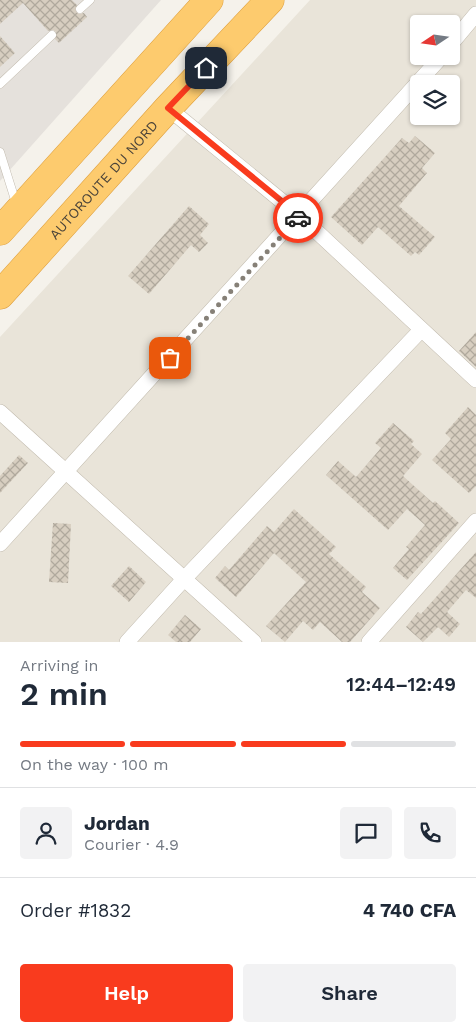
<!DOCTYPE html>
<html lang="en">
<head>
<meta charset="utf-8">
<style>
  body { margin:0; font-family:"Work Sans",sans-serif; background:#f2f2f3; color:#1f2937; height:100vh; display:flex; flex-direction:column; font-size:19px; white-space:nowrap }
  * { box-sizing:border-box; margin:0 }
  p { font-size:16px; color:#747a83 }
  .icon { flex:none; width:28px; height:28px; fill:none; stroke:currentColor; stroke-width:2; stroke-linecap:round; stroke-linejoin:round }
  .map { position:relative; height:642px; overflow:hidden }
  .details { display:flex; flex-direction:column; background:#fff; flex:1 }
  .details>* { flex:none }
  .needle { width:32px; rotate:257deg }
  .buttons { position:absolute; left:410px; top:15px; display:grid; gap:10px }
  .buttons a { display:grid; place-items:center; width:50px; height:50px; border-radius:5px; background:#fff; box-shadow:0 1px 4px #0004; font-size:25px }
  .pin { position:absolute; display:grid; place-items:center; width:42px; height:42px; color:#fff; margin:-21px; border-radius:10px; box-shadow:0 2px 8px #0006 }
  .courier { position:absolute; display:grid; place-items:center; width:50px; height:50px; margin:-25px; border:4px solid #f93b1e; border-radius:50%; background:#fff; color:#222; box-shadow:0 1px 6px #0007 }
  .overview em { font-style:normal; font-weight:600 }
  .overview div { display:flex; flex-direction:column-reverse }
  .overview { display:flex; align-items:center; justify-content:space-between; height:85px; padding:0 20px }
  h1 { font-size:32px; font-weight:600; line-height:38px }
  .bar { display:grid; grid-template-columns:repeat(4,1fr); gap:8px 5px; align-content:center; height:60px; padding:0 20px }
  .bar i { height:6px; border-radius:4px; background:#e0e1e3 }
  .bar .selected { background:#f93b1e }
  .bar p { grid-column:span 4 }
  .line { display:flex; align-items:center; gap:12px; padding:0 20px; border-top:1px solid #e0e1e3 }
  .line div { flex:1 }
  .round { display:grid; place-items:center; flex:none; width:52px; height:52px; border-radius:5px; background:#f2f2f3 }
  .button { display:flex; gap:10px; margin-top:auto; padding:10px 20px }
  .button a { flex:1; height:58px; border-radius:5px; background:#f93b1e; color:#fff; font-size:20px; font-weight:600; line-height:58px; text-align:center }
  .button a+a { background:#f2f2f3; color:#1f2937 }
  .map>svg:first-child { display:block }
  .residential { fill:#e9e4d9; fill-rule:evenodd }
  .industrial { fill:#e5e1dc }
  .building { fill:url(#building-cross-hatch) }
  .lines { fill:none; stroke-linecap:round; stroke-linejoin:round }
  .lane-casing { stroke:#c1baad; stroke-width:9 }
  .street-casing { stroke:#c1baad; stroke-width:16 }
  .highway-casing { stroke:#de9f3d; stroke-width:29 }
  .lane { stroke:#fff; stroke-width:8 }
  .street { stroke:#fff; stroke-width:15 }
  .highway { stroke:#fdcb6e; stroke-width:28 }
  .done { stroke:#868077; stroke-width:5; stroke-dasharray:0 9 }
  .route { stroke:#f93b1e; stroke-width:6 }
  .labels { text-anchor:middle; stroke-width:4; stroke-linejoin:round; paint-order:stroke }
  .street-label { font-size:14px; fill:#4a4339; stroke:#fff }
</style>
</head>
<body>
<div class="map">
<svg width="476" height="642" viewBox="0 0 476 642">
  <defs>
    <pattern id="building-cross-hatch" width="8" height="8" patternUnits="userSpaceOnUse" patternTransform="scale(1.25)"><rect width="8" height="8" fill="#d7cec0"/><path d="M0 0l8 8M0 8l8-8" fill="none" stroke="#b0a99d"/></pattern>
  </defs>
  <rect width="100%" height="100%" fill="#f5f2eb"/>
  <path class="residential" d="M310,0H476V642H0V337ZM419,24H451V56H419ZM419,84H451V116H419Z"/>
  <polygon class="industrial" points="0,0 161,0 0,181"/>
  <g class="building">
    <polygon points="0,0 72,0 77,5 76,12 79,14 84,13 87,17 59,43 55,39 56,32 53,30 48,31 23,3 0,24"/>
    <polygon points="0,36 15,53 0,67"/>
    <polygon points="415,136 435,153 422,168 427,173 399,206 435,237 419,255 415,252 411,256 378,227 362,245 331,217 402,138 409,143"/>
    <polygon points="189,206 209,224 200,235 208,243 199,252 191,245 149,294 128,276"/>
    <polygon points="476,332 476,367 459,351"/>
    <polygon points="468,407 476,415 476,486 469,493 432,460 451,439 445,433"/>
    <polygon points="393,423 414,441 411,444 422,454 403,476 433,503 435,501 459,523 407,580 393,568 409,549 406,547 425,525 407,509 388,530 326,475 338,461 356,477 381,448 375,443"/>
    <polygon points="19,455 28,463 0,493 0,476"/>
    <polygon points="294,509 336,547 329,554 366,587 362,592 380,608 350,642 342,642 320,622 313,630 303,621 285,642 266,626 306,582 274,553 236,597 215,578 225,566 229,570 267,526 274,532"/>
    <polygon points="53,523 71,524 68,583 49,582"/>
    <polygon points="476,552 476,598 466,590 447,612 460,624 449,637 438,627 423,642 406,627 418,612 421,614"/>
    <polygon points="129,566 146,582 129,602 111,586"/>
    <polygon points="185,615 201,629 190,642 176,642 168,635"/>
  </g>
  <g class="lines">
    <g class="lane-casing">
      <g id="lane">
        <polyline points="80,9 90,0"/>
        <polyline points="0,84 52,35"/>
        <polyline points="0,152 16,203"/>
      </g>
    </g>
    <g class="street-casing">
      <g id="street">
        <polyline points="451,44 476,14"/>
        <polyline points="168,108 300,216 476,380"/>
        <polyline points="0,412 254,642"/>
        <polyline points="0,544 442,56"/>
        <polyline points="127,642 184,579 421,330"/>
        <polyline points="369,642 476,521"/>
      </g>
    </g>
    <g class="highway-casing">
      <g id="highway">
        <polyline points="0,231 209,0"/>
        <path id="s1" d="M0,295L168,108L270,0"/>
      </g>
    </g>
    <use href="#lane" class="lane"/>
    <use href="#street" class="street"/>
    <use href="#highway" class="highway"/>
  </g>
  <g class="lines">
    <polyline class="done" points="170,358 298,218"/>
    <polyline class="route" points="206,68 168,108 300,216 298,218"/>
  </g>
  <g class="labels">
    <g class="street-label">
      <text dy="5" stroke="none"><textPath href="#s1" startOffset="155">AUTOROUTE DU NORD</textPath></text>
    </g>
  </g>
</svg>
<div class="buttons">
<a><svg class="needle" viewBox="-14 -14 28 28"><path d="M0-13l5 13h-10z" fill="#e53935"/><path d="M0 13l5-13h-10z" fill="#747a83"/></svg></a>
<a><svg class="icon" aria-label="layers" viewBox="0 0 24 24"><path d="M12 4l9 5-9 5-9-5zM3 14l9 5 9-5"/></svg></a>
</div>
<div class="pin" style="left:170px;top:358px;background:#ea580c"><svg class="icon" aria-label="bag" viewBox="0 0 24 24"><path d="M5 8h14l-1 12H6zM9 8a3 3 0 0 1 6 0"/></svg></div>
<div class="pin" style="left:206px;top:68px;background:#1f2937"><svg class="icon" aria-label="home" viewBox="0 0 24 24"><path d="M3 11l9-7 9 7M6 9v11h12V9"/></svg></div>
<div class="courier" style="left:298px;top:218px"><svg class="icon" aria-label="car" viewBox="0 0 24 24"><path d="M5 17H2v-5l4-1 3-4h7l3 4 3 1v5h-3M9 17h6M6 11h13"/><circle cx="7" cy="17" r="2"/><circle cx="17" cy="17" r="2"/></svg></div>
</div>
<section class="details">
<div class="overview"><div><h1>2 min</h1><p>Arriving in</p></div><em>12:44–12:49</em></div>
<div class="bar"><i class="selected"></i><i class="selected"></i><i class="selected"></i><i></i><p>On the way · 100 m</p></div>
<div class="line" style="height:90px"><a class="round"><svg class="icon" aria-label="person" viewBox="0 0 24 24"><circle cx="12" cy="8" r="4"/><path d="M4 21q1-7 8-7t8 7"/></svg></a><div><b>Jordan</b><p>Courier · 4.9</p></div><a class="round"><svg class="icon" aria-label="chat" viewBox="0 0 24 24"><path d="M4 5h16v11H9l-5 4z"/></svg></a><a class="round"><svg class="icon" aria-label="phone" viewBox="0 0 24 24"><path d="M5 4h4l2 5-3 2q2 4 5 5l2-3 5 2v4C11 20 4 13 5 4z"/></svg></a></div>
<div class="line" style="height:65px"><div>Order #1832</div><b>4 740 CFA</b></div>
<div class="button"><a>Help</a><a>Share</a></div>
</section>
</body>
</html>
